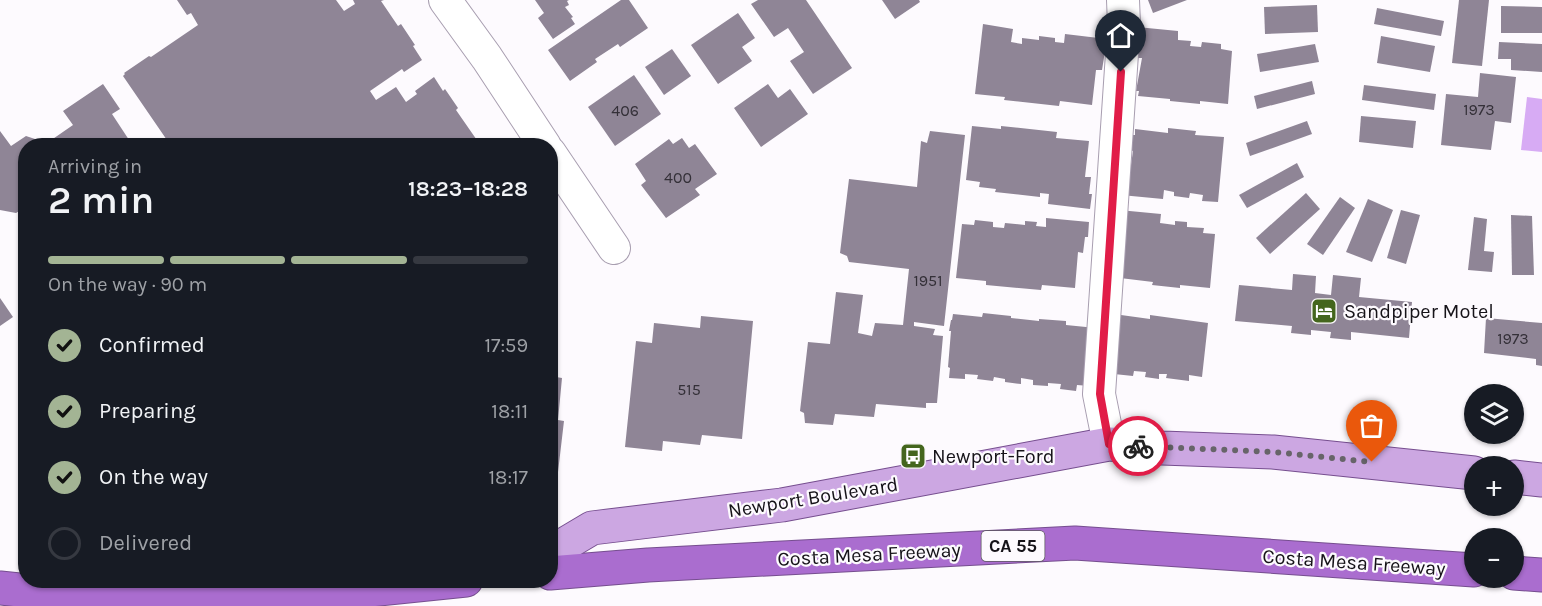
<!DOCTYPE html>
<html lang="en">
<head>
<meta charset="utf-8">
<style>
  body { margin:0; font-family:Karla,sans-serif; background:#20242c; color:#f1f3f6; height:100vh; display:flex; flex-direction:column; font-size:22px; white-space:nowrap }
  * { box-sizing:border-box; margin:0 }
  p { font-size:20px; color:#9ea1a6 }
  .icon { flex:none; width:33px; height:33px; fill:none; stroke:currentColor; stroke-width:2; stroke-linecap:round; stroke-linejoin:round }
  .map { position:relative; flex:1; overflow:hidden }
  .details { position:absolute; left:18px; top:138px; width:540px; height:450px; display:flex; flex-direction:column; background:#171b24; border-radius:24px; box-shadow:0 2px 4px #0004 }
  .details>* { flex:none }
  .fabs { position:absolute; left:1464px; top:384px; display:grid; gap:12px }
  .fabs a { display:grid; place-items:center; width:60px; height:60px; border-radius:50%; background:#171b24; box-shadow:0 2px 4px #0004; font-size:30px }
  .pin { position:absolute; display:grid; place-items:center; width:51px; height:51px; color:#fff; margin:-62px -26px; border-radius:50% 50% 50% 0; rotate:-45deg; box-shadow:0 0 6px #0007 }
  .pin .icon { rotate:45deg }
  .courier { position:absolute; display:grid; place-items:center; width:60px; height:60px; margin:-30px; border:4px solid #e11d48; border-radius:50%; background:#fff; color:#222; box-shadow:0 2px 8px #0007 }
  .head em { font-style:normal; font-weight:600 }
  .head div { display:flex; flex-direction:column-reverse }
  .head { display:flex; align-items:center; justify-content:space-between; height:102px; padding:0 30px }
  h1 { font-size:39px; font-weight:600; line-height:45px }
  .bar { display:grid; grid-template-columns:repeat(4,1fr); gap:9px 6px; align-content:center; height:72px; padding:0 30px }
  .bar i { height:8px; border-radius:4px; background:#363941 }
  .bar .active { background:#a3b494 }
  .bar p { grid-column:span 4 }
  ol { padding:0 30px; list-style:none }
  li { display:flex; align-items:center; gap:18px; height:66px }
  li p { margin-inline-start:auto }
  li .icon { padding:6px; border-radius:50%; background:#a3b494; color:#111; stroke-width:4 }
  li:last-child { color:#9ea1a6 }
  li i { width:33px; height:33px; border:3px solid #363941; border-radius:50% }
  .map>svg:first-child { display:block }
  .water { fill:#d7abf4 }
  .building { fill:#8f8596 }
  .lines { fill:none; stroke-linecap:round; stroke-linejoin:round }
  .minor-casing { stroke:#a89eb0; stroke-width:34 }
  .major-casing { stroke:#764e8f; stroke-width:35 }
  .highway-casing { stroke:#764e8f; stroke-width:35 }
  .minor { stroke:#fff; stroke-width:32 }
  .major { stroke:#cca7e2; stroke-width:33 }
  .highway { stroke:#aa6dcf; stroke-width:33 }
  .done { stroke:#676469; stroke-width:6; stroke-dasharray:0 10.8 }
  .route { stroke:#e11d48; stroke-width:8 }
  .labels { text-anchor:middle; stroke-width:4.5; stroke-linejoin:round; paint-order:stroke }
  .number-label { font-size:16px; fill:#343038 }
  .shield { fill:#fdfafe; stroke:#5b585e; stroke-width:1.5 }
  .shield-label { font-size:18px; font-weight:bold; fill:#161319 }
  .poi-label { font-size:20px; fill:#161319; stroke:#fdfafe; text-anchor:start }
  .street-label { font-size:20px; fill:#161319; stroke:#fdfafe }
</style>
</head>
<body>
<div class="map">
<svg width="1542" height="606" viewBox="0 0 1542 606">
  <rect width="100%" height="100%" fill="#fdfafe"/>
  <polygon class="water" points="1527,97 1542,99 1542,152 1521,150"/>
  <g class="building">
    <polygon points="177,0 336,0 344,11 355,4 353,0 384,0 381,1 398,26 401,24 415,45 413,46 422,60 404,72 402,69 370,91 376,100 396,87 406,102 417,94 415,91 434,77 443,91 445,89 458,108 456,110 481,146 171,146 123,76 125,74 124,73 149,56 151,57 198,25 191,13 187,15"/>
    <polygon points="535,0 569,0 567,1 569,5 565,7 573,17 571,18 575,24 553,39 538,18 544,13"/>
    <polygon points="621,0 629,0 648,28 620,47 618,44 595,59 597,62 570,81 548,50"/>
    <polygon points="758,0 806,0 852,68 813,94 790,61 804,52 788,28 774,37 751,4"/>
    <polygon points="882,0 919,0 920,2 895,19"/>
    <polygon points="1148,0 1187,0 1153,13"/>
    <polygon points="1459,0 1489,0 1482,66 1452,63"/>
    <polygon points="1317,5 1318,32 1265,34 1264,7"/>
    <polygon points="1501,6 1542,7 1542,33 1501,33"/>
    <polygon points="1377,8 1444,21 1441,36 1374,24"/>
    <polygon points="738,13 755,38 742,47 752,61 718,84 691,45"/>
    <polygon points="983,24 1013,29 1011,42 1022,44 1022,38 1039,40 1039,36 1055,38 1055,42 1064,43 1065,34 1107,39 1102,70 1096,70 1092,105 1060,101 1059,106 1004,100 1005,97 975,94"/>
    <polygon points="1137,27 1178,31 1178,40 1191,41 1190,46 1201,47 1202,42 1221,44 1221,49 1232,51 1228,104 1200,101 1200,104 1170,101 1170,99 1138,96 1139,91 1136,91 1142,58 1137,58"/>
    <polygon points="1381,36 1435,46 1430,72 1377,63"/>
    <polygon points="1499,42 1542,44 1542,72 1511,70 1511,59 1498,59"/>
    <polygon points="1315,44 1319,62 1260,72 1257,54"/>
    <polygon points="672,49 691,76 664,95 645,67"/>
    <polygon points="1480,73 1516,77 1511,123 1495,121 1491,150 1441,145 1446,94 1478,97"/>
    <polygon points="634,75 661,114 615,146 588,107"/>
    <polygon points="1312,81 1315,94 1257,109 1254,96"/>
    <polygon points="103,84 120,109 112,114 133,146 26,146 26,207 16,213 0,210 0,131 11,146 26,136 47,143 73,125 63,111"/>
    <polygon points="768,84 778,98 790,89 808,114 761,147 734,108"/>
    <polygon points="1364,85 1436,94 1434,110 1362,100"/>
    <polygon points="1361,116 1416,121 1413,148 1359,142"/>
    <polygon points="1307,121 1312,134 1250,156 1246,143"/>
    <polygon points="972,126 1001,129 1001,126 1057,132 1056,138 1089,141 1085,177 1091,177 1089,194 1092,194 1090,209 1048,204 1049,194 1040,193 1040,197 995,192 996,189 979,187 980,182 966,180"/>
    <polygon points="1168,128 1196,131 1195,135 1224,137 1218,202 1202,201 1203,195 1190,193 1189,198 1174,196 1174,192 1164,190 1163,199 1121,195 1126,165 1131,165 1133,151 1130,150 1132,135 1135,135 1135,129 1168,133"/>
    <polygon points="930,131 965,135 944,326 914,322 914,326 935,329 933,335 943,336 937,403 926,403 926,408 876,404 874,417 835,414 833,425 805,423 804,413 800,411 808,342 830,344 836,292 863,295 858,333 872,336 875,323 903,325 909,269 849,262 847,256 840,253 849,179 917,187 921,141 927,143"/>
    <polygon points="682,138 689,148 695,144 717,174 695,189 700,195 666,218 641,185 646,181 635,164 669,139 673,144"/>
    <polygon points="1297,163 1304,177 1247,208 1239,195"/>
    <polygon points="1306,193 1320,209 1270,254 1256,238"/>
    <polygon points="1340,197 1355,208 1323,255 1307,244"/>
    <polygon points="1368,199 1393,210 1372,262 1346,252"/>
    <polygon points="1119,210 1161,214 1160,223 1175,225 1175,221 1187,222 1187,227 1204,228 1203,233 1215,234 1210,288 1180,285 1180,288 1152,285 1153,282 1120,278"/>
    <polygon points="1401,210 1420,215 1406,264 1387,258"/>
    <polygon points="1511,215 1532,216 1534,275 1512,275"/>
    <polygon points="1474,217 1487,219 1484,251 1494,252 1492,272 1468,270"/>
    <polygon points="1046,218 1089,222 1088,237 1085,237 1083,253 1078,252 1075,288 1042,285 1041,290 986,285 986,281 956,278 962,224 974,225 975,220 993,222 993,227 1004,228 1005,223 1025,225 1025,221 1037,222 1036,226 1046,227"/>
    <polygon points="1293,274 1316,276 1315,293 1331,295 1333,275 1361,278 1359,297 1412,302 1409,338 1351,332 1351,340 1330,338 1331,332 1311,330 1311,335 1291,333 1292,326 1235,321 1239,285 1292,290"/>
    <polygon points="0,298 13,317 0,326"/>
    <polygon points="983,313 1011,316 1011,318 1039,321 1039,319 1066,321 1066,325 1096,328 1090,386 1077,385 1076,391 1060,389 1061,384 1048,383 1048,386 1033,385 1033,380 1021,378 1021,384 1005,382 1005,379 994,377 993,381 977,379 978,375 965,374 965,379 949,378 950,368 948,367 951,331 949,331 951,320 952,320 953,314 982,317"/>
    <polygon points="1121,315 1150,319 1150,315 1208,323 1202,377 1189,375 1189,381 1166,378 1167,374 1159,374 1159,379 1145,377 1146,372 1134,371 1133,376 1114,374"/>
    <polygon points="701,316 753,321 742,439 702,435 700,445 663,441 662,451 625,447 636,341 652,343 654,323 700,328"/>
    <polygon points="1486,318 1542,323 1542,366 1536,365 1536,359 1484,353"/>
    <polygon points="550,376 562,378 558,420 564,421 554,506 550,505"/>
  </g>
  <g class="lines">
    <g class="minor-casing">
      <g id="minor">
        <polyline points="445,0 487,58 545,146"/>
        <polyline points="550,153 614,248"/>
        <polyline points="1109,444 1099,394 1124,24 1123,0"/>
      </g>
    </g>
    <g class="major-casing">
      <g id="major">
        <polyline points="1514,477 1542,480"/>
        <polyline points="550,553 592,528 782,505 1109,444 1162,448 1273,452 1474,473"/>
      </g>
    </g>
    <g class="highway-casing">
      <g id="highway">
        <polyline points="550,573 648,565 1075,543 1474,570"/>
        <polyline points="1514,573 1542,575"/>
        <polyline points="0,588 106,599 341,593 466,580"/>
      </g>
    </g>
    <use href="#minor" class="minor"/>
    <use href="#major" class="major"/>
    <use href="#highway" class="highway"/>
  </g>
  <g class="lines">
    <polyline class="done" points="1138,446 1273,452 1372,462"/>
    <polyline class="route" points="1121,72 1100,394 1109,444 1138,446"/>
  </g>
  <defs>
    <g id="hotel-square" transform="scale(1.35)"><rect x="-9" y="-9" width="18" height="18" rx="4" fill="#44661d" stroke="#fdfafe"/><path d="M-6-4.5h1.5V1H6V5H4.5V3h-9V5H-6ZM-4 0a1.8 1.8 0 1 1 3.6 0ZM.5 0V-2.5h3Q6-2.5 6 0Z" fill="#fff"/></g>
    <g id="bus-square" transform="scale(1.35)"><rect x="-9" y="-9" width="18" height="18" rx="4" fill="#44661d" stroke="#fdfafe"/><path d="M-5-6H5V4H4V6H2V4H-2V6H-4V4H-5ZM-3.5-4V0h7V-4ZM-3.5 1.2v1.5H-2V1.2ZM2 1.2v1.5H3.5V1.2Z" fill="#fff"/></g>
  </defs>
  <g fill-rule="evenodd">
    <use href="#hotel-square" x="1324" y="311"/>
    <use href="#bus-square" x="913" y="456"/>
  </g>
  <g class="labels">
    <g class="number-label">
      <text x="1479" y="115">1973</text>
      <text x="625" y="116">406</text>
      <text x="678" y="183">400</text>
      <text x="928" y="286">1951</text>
      <text x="1513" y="344">1973</text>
      <text x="689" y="395">515</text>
    </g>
    <rect class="shield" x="981.5" y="531" width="63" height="30" rx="4.5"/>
    <g class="shield-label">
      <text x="1013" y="552">CA 55</text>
    </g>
    <g class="poi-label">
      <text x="1344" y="318">Sandpiper Motel</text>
      <text x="932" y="463">Newport-Ford</text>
    </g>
    <g class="street-label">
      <text transform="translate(813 497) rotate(-9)" y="7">Newport Boulevard</text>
      <text transform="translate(869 554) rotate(-3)" y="7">Costa Mesa Freeway</text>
      <text transform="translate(1354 562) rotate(4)" y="7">Costa Mesa Freeway</text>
    </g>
  </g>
</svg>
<div class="fabs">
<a><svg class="icon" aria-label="layers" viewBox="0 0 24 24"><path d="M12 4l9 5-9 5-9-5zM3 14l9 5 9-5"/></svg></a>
<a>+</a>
<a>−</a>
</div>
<div class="pin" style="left:1372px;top:462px;background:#ea580c"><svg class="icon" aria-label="bag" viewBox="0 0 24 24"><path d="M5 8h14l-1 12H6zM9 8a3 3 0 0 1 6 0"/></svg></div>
<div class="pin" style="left:1121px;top:72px;background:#1f2937"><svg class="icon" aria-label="home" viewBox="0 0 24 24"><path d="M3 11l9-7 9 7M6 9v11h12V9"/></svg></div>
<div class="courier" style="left:1138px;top:446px"><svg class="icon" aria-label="bike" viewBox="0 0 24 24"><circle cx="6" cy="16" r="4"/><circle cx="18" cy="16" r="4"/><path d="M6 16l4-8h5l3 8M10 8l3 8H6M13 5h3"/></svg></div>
<section class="details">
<div class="head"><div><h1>2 min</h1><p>Arriving in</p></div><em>18:23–18:28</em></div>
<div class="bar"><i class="active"></i><i class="active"></i><i class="active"></i><i></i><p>On the way · 90 m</p></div>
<ol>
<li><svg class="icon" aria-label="check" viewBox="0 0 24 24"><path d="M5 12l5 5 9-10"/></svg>Confirmed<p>17:59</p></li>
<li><svg class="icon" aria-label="check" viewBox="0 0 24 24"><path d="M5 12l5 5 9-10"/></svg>Preparing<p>18:11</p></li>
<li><svg class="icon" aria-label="check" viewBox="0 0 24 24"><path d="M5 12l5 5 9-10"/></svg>On the way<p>18:17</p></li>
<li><i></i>Delivered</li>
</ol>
</section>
</div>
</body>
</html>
